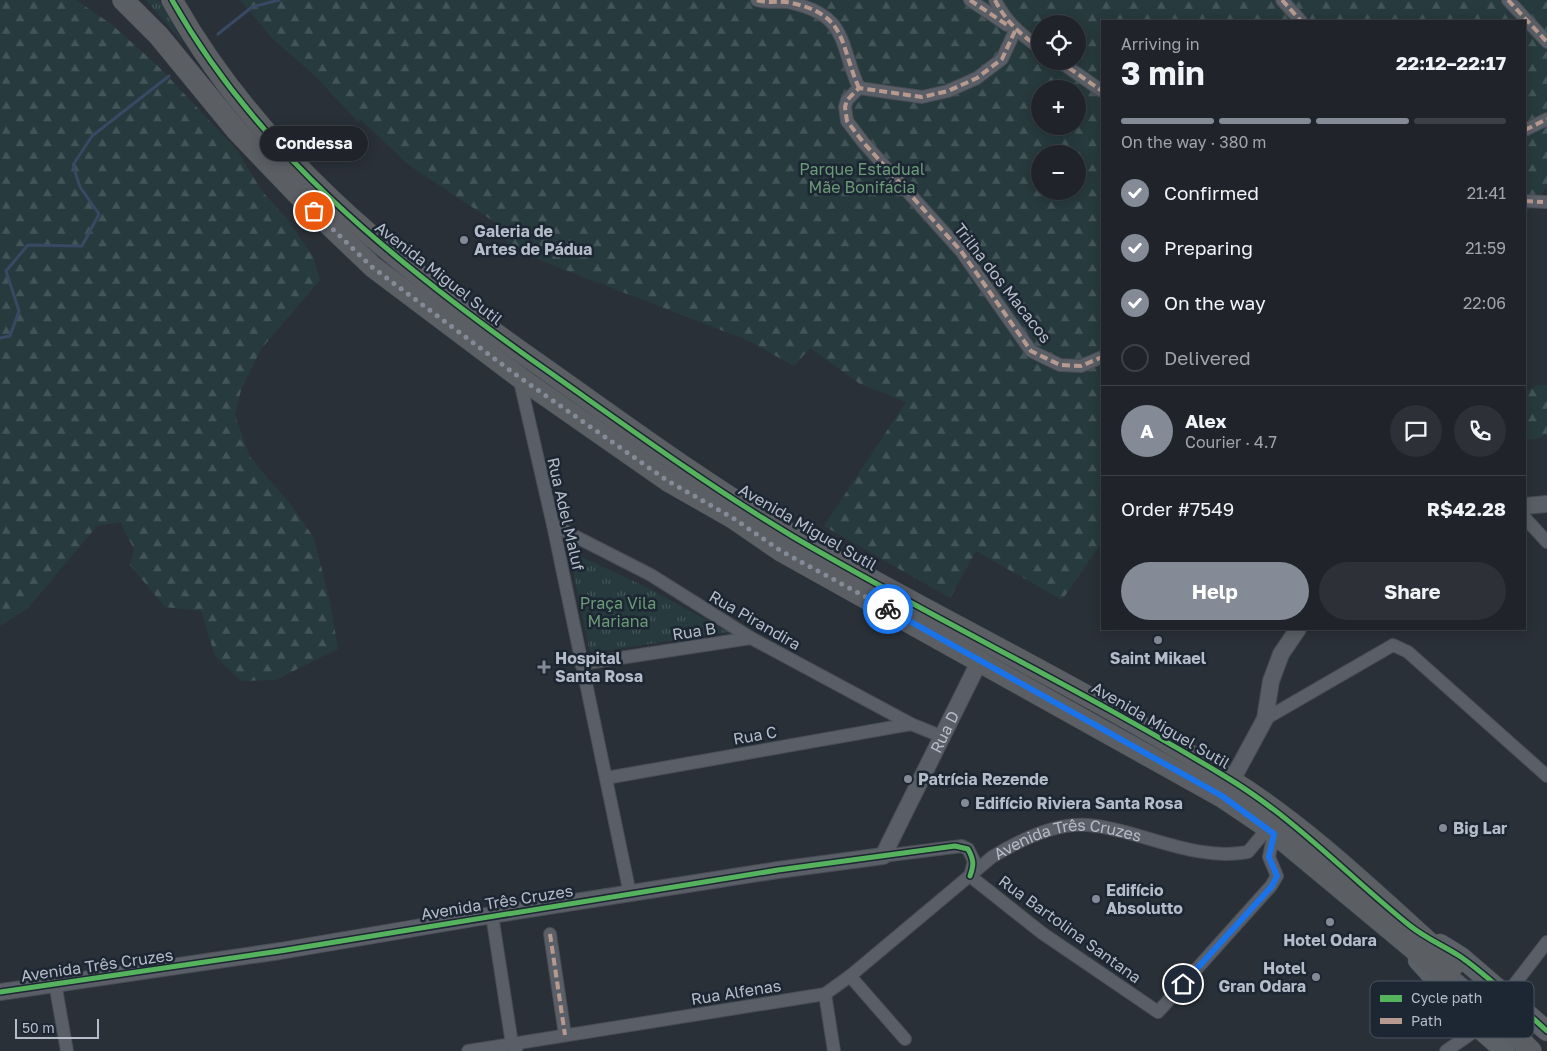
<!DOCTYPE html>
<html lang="en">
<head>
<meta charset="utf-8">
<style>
  body { margin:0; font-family:"Golos Text",sans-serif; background:#2d3036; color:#f1f3f6; height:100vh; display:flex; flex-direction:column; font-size:19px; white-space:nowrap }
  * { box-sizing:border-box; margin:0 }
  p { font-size:16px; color:#a2a4a8 }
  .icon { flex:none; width:28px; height:28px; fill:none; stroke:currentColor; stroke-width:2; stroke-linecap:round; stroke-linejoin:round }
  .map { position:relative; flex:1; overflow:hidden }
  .side { position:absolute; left:1101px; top:20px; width:425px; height:610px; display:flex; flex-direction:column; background:#20242a; border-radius:0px; box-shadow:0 2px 12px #0003,0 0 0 1px #3d4147 }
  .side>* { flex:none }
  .fabs { position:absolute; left:1031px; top:15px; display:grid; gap:10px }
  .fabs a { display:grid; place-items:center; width:55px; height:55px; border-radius:50%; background:#20242a; box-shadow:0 2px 12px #0003,0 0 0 1px #3d4147; font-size:25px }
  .scale { position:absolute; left:15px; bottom:12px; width:84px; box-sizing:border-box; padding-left:5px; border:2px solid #b4bcc9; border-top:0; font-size:14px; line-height:18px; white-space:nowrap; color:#b4bcc9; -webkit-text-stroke:4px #1d2633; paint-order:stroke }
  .pin { position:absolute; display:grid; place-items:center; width:42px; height:42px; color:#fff; margin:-21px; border:2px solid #fff; border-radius:50%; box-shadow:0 1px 5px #0007 }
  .courier { position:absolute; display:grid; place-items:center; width:50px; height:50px; margin:-25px; border:4px solid #1a73e8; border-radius:50%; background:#fff; color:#222; box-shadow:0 1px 6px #0007 }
  .bubble { position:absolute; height:35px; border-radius:18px; background:#20242a; box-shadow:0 2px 12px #0003,0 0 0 1px #3d4147; font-size:16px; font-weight:700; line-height:35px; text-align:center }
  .overview em { font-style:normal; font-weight:700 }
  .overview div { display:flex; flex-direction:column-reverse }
  .overview { display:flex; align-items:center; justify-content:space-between; height:85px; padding:0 20px }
  h1 { font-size:32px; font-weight:700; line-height:38px }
  .bar { display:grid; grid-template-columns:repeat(4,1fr); gap:8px 5px; align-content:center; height:60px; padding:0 20px }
  .bar i { height:6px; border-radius:4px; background:#3d4147 }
  .bar .current { background:#848b96 }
  .bar p { grid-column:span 4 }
  .line { display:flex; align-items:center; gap:12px; padding:0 20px; border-top:1px solid #3d4147 }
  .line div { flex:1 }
  .round { display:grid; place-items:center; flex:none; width:52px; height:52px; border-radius:26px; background:#2d3036 }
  ol { padding:0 20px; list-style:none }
  li { display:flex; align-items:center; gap:15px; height:55px }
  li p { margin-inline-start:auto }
  li .icon { padding:5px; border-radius:50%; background:#848b96; color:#fff; stroke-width:4 }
  li:last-child { color:#a2a4a8 }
  li i { width:28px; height:28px; border:2px solid #3d4147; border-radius:50% }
  .button { display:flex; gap:10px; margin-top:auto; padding:10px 20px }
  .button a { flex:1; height:58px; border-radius:30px; background:#848b96; color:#fff; font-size:20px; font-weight:700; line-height:58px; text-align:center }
  .button a+a { background:#2d3036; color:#f1f3f6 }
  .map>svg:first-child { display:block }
  .grass { fill:url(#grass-tufts) }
  .forest { fill:url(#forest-firs); fill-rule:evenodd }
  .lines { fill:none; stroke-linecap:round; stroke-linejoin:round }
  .stream { stroke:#384963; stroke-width:3 }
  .minor-casing { stroke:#484c53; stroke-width:14 }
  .tertiary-casing { stroke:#484c53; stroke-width:18 }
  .primary-casing { stroke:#484c55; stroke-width:21 }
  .trunk-casing { stroke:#474c53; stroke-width:22 }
  .minor { stroke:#5a5e66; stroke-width:12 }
  .tertiary { stroke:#5a5e66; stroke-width:16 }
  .primary { stroke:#5c6168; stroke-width:20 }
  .trunk { stroke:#5b5f64; stroke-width:21 }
  .quiet { stroke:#b69a8f; stroke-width:4; stroke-dasharray:8 4; stroke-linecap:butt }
  .cycleway-casing { stroke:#1d2633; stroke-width:8 }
  .cycleway { stroke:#56b35d; stroke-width:5 }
  .done { stroke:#848b96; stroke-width:5; stroke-dasharray:0 9 }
  .route { stroke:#1a73e8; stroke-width:6 }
  .poi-dot { fill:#848b96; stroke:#1d2633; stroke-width:2 }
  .labels { text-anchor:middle; stroke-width:5; stroke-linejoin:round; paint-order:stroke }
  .park-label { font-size:16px; fill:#6b9a76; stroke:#1d2633 }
  .poi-label { font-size:16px; font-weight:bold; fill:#b4bcc9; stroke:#1d2633; text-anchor:start }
  .street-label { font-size:16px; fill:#b4bcc9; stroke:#1d2633 }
  .key { fill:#1d2633; stroke:#4a5360; stroke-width:1 }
  .key-label { font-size:14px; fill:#b4bcc9 }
</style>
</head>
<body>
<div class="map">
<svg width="1547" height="1051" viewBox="0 0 1547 1051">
  <defs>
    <pattern id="grass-tufts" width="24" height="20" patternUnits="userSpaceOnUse" patternTransform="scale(1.25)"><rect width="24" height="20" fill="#273a3e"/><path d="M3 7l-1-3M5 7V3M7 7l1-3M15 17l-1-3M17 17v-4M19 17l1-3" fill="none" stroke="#445559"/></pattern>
    <pattern id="forest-firs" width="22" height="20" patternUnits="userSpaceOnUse" patternTransform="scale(1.25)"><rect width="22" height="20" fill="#273a3e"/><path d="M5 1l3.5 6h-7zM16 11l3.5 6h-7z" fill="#445559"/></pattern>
  </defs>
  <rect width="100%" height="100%" fill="#2a3038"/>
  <g class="grass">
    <polygon points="146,0 159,0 184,44"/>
    <polygon points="569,551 650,589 728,632 590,653"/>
  </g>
  <g class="forest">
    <polygon points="0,0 76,0 111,24 157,65 237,150 261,190 287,219 313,256 320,280 261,349 241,390 235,415 250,457 292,506 314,538 330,602 338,649 275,680 241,681 215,656 201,611 165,607 130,565 134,549 120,522 97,526 28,608 0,626"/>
    <path d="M240,0H1547V187L1525,215V21H1102V542L1062,600L976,551L950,598L824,526L906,402L860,384L810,348L794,366L749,341L511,249L496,223L410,166L361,120L358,122L315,76L273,39ZM1040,24H1078V61H1040ZM1040,89H1078V126H1040ZM1040,154H1078V191H1040Z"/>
    <polygon points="1537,385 1547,385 1547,434 1541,438 1525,440 1525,392"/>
  </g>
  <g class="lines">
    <g class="stream">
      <polyline points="218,34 252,7 279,0"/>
      <polyline points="0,338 10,336 19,311 6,271 28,245 82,246 99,214 80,187 73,165 92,136 169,76"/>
    </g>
    <g class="minor-casing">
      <g id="minor">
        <path d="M757,0C769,4 780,0 792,3C848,16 839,43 859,88"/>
        <polyline points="970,0 1007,25"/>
        <path d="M995,0C1006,22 1020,34 1040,48"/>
        <polyline points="1282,0 1301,21"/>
        <polyline points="1508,0 1547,42"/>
        <polyline points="1015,31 1002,59 977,78 948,91 922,97 859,88 847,100 845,107 847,121 863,142 961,251 1031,351 1060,365 1081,366 1102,357"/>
        <polyline points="1059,61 1102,91"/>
        <polyline points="1525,130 1547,119"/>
        <polyline points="1525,201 1547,202"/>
        <polyline points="519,377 553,525 630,894"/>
        <polyline points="1525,518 1547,542"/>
        <polyline points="553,525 651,575 751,638 911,724 943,737"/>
        <polyline points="581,664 751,638"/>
        <polyline points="1265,719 1393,645 1408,652 1547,776"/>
        <polyline points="606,778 911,724"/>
        <polyline points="883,856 962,846 968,849 974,861 970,876"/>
        <polyline points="970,876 1042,933 1158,1012 1271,886 1277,876 1269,857 1274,833"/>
        <polyline points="492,915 512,1044 516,1050"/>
        <polyline points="550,934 565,1035"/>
        <polyline points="850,976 905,1039"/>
        <polyline points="55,983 67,1051"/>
        <polyline points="825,994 834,1051"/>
        <polyline points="1507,994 1547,942"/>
        <path id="s1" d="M468,1051L825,994L850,976L992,857C1018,841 1055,822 1088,825C1142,830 1193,862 1248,852L1268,828"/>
        <polyline points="1446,1051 1479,1028"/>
      </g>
    </g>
    <g class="tertiary-casing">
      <g id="tertiary">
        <polyline points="1525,506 1547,504"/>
        <polyline points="1232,780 1265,719 1271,681 1281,654 1298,629"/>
        <path id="s2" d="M0,992L280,951L492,915L778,870L883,856L980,660"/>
      </g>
    </g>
    <g class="primary-casing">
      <g id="primary">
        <polyline points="1440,944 1461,957 1547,1031"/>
        <polyline points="1418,960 1479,1028 1505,1051"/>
      </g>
    </g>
    <g class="trunk-casing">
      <g id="trunk">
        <polyline points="123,0 159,36 237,131 303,200 373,267 519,377 668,481 733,518 781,551 1222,797 1268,828 1505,1025 1531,1051"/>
        <path d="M172,0C256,151 392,261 531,359C618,420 703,484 795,537C938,619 1088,691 1229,779C1311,830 1382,901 1454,965"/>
      </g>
    </g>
    <use href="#minor" class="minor"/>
    <use href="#tertiary" class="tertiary"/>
    <use href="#primary" class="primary"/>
    <use href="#trunk" class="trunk"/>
    <g class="quiet">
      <path d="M757,0C769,4 780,0 792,3C848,16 839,43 859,88"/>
      <polyline points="970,0 1007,25"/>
      <path d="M995,0C1006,22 1020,34 1040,48"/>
      <polyline points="1282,0 1301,21"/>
      <polyline points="1508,0 1547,42"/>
      <polyline points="1015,31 1002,59 977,78 948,91 922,97 859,88 847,100 845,107 847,121 863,142 961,251 1031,351 1060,365 1081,366 1102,357"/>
      <polyline points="1059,61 1102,91"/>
      <polyline points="1525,130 1547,119"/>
      <polyline points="1525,201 1543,202"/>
      <polyline points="550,934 565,1035"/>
    </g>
    <g class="cycleway-casing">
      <g id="cycleway">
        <path d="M172,0C257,151 393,261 532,360C618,420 702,482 792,536C935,620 1085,691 1226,777C1296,819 1347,875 1409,925C1425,938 1444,946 1461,957C1492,979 1519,1006 1547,1031"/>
        <path d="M0,992L280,951L778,870L955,846L968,849C974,860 974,865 970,876"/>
      </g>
    </g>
    <use href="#cycleway" class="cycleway"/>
  </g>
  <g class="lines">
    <polyline class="done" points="314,211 372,267 519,377 668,481 733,518 781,551 888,609"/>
    <polyline class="route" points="888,609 1222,796 1274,834 1269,857 1277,876 1272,886 1183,984"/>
  </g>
  <g class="poi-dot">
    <circle cx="464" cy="240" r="5"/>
    <circle cx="1158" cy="640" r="5"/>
    <path d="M541.5 659.5h5v5h5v5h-5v5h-5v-5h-5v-5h5z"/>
    <circle cx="908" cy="779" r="5"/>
    <circle cx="965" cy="803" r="5"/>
    <circle cx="1443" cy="828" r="5"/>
    <circle cx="1096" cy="899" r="5"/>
    <circle cx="1330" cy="922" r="5"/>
    <circle cx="1316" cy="977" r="5"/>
  </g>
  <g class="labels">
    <g class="park-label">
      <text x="862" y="175">Parque Estadual<tspan x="862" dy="18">Mãe Bonifácia</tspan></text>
      <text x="618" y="609">Praça Vila<tspan x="618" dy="18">Mariana</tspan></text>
    </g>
    <g class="poi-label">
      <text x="474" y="237">Galeria de<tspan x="474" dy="18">Artes de Pádua</tspan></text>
      <text x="555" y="664">Hospital<tspan x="555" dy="18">Santa Rosa</tspan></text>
      <text x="1158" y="664" text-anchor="middle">Saint Mikael</text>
      <text x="918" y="785">Patrícia Rezende</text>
      <text x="975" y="809">Edifício Riviera Santa Rosa</text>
      <text x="1453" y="834">Big Lar</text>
      <text x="1106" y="896">Edifício<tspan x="1106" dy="18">Absolutto</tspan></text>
      <text x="1330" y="946" text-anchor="middle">Hotel Odara</text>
      <text x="1306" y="974" text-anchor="end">Hotel<tspan x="1306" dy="18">Gran Odara</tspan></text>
    </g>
    <g class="street-label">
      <text transform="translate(439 273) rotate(38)" y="6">Avenida Miguel Sutil</text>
      <text transform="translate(1003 283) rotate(52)" y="6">Trilha dos Macacos</text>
      <text transform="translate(566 514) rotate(77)" y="6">Rua Adel Maluf</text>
      <text transform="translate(808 527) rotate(30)" y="6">Avenida Miguel Sutil</text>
      <text transform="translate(755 620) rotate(30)" y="6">Rua Pirandira</text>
      <text transform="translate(694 631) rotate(-9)" y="6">Rua B</text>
      <text transform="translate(1161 725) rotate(30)" y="6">Avenida Miguel Sutil</text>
      <text dy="6" stroke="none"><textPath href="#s2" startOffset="1032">Rua D</textPath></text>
      <text transform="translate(755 735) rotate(-10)" y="6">Rua C</text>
      <text dy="6" stroke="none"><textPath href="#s1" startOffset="658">Avenida Três Cruzes</textPath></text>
      <text transform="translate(497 902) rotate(-9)" y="6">Avenida Três Cruzes</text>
      <text transform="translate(1070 929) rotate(36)" y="6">Rua Bartolina Santana</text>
      <text transform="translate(97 965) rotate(-8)" y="6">Avenida Três Cruzes</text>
      <text transform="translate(736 992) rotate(-9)" y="6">Rua Alfenas</text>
    </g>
  </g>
  <rect x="1370" y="981" width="164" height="57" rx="8" class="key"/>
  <rect x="1380" y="995" width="22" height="7" fill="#56b35d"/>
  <rect x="1380" y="1018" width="22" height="6" fill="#b69a8f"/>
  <g class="key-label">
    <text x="1411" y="1003">Cycle path</text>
    <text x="1411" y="1026">Path</text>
  </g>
</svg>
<div class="fabs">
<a><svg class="icon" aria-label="locate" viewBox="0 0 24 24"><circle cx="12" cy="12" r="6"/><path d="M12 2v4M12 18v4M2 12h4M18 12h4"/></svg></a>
<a>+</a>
<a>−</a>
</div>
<div class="scale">50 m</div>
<div class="pin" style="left:314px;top:211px;background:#ea580c"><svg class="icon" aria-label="bag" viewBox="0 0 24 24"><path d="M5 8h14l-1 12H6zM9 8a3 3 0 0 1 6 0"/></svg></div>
<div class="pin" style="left:1183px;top:984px;background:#1f2937"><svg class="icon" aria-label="home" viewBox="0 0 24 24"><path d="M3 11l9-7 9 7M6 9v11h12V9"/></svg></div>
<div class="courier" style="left:888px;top:609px"><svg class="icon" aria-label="bike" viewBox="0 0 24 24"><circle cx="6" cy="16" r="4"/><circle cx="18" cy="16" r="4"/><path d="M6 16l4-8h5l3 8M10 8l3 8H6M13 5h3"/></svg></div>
<div class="bubble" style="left:260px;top:126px;width:108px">Condessa</div>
<section class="side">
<div class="overview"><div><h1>3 min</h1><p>Arriving in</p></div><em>22:12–22:17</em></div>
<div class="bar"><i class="current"></i><i class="current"></i><i class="current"></i><i></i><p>On the way · 380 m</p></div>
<ol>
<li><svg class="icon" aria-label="check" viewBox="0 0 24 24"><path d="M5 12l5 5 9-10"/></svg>Confirmed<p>21:41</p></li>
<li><svg class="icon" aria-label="check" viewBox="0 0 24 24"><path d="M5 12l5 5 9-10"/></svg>Preparing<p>21:59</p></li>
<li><svg class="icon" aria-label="check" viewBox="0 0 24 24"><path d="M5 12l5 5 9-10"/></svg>On the way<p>22:06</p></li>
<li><i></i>Delivered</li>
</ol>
<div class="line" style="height:90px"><b class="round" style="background:#848b96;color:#fff">A</b><div><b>Alex</b><p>Courier · 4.7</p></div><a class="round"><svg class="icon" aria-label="chat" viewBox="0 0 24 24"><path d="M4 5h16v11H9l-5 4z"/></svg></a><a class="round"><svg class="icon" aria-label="phone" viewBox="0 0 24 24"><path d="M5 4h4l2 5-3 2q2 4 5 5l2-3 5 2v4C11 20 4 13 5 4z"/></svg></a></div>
<div class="line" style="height:65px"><div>Order #7549</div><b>R$42.28</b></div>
<div class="button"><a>Help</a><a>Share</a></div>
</section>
</div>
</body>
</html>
